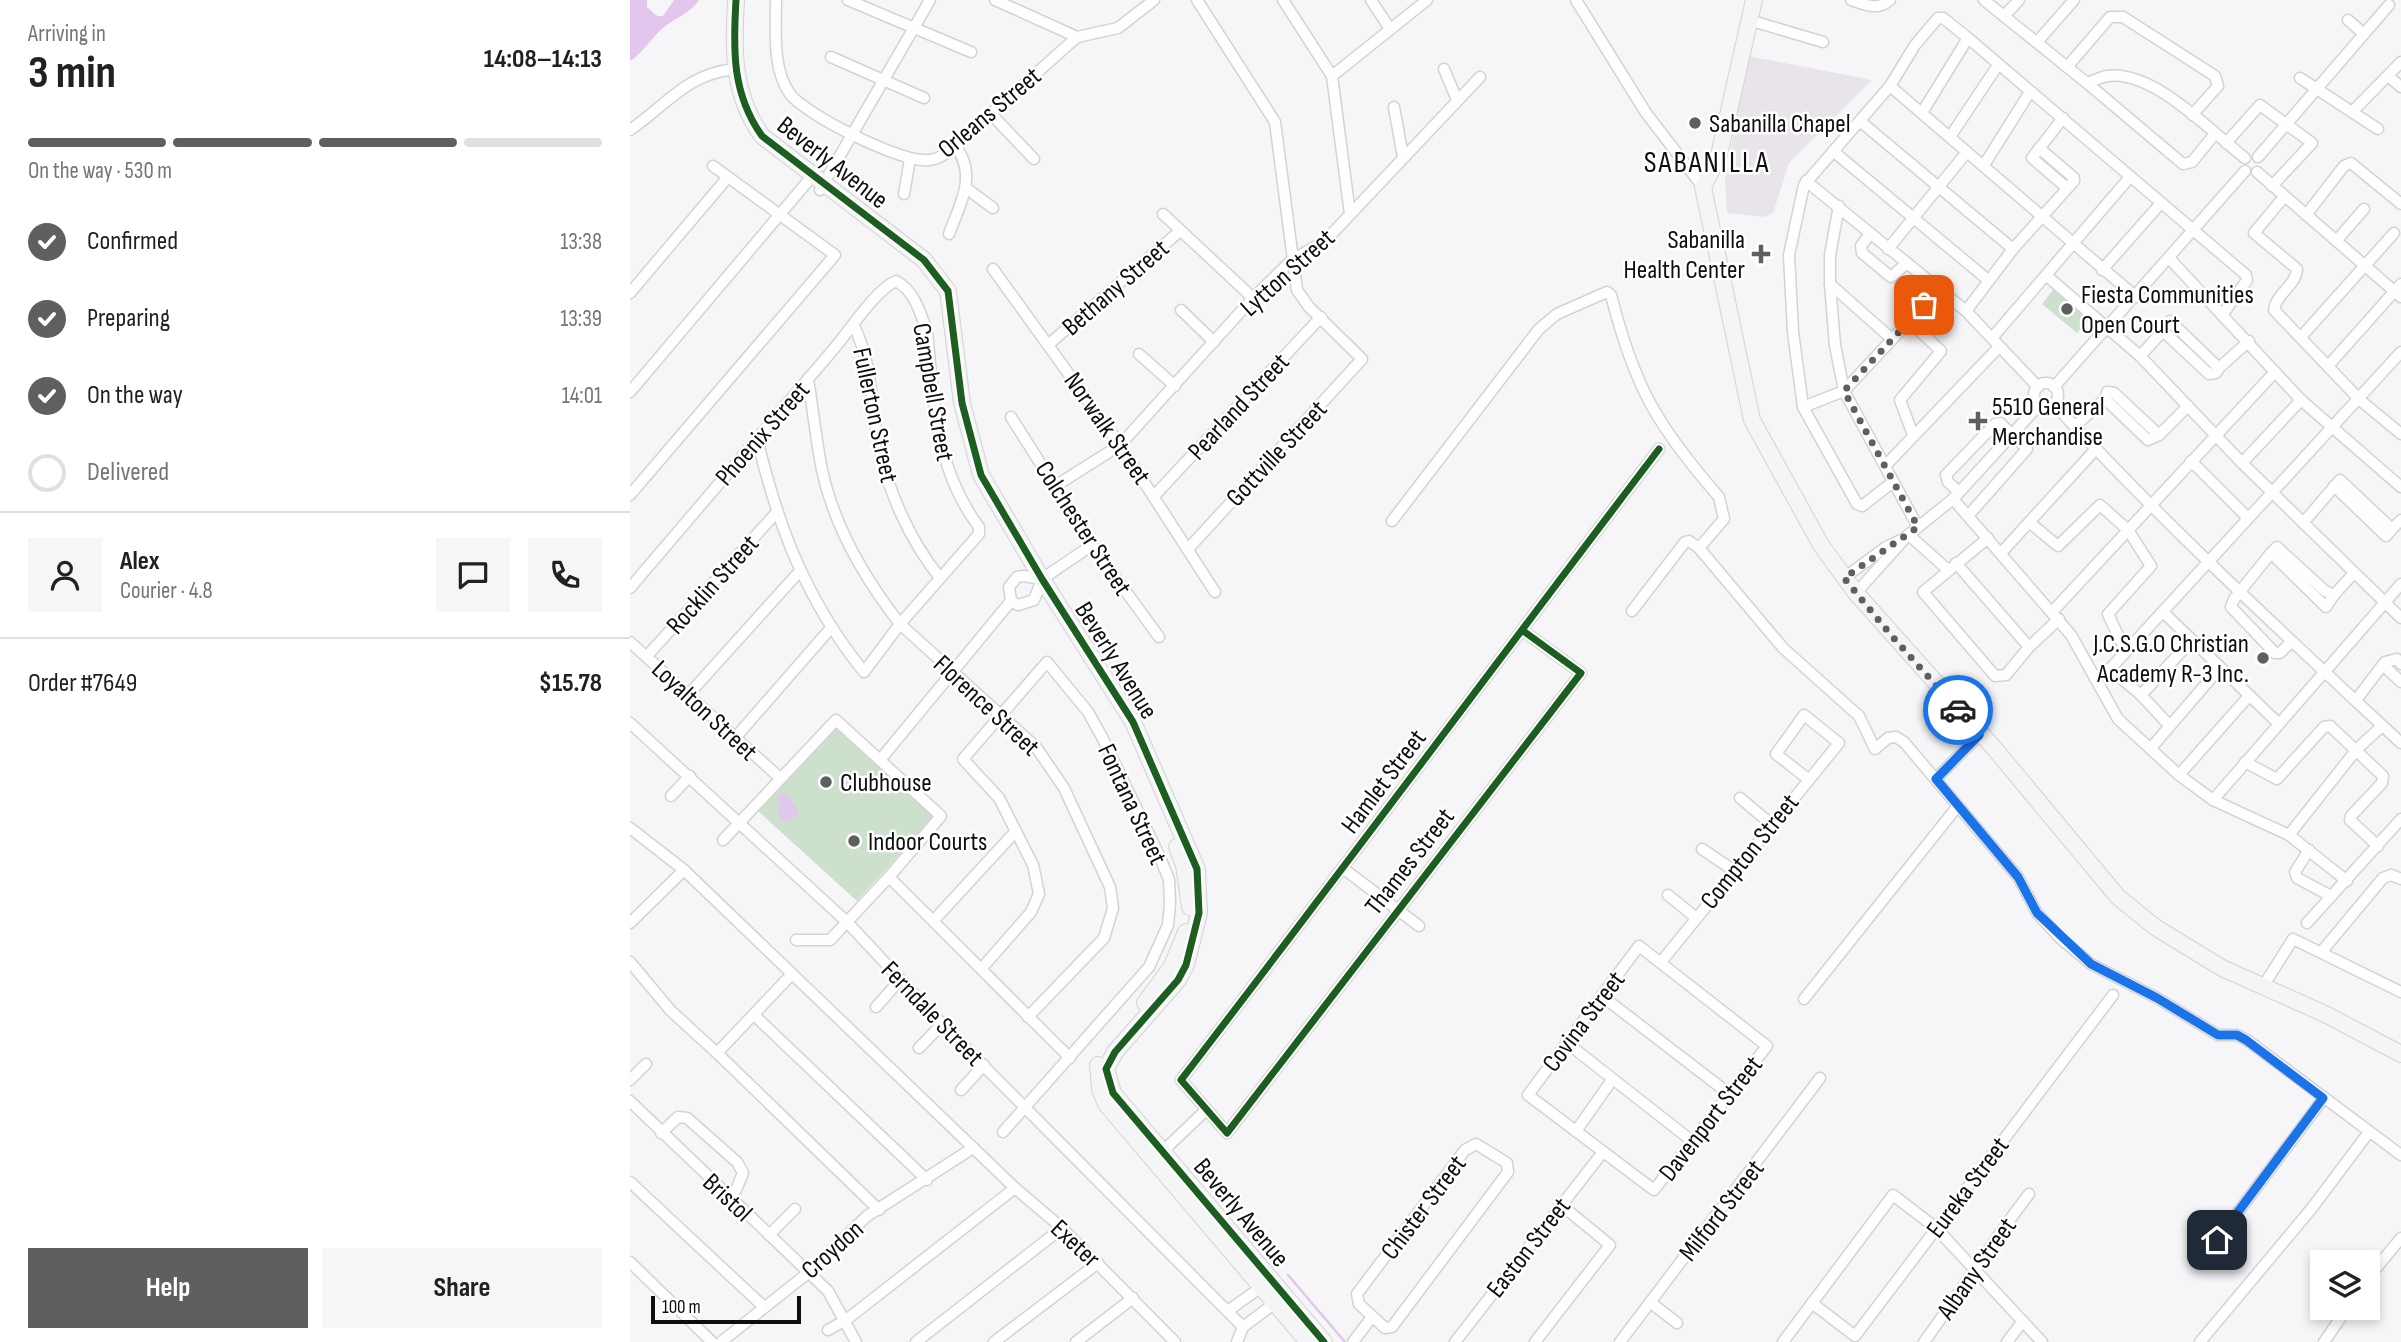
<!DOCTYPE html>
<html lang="en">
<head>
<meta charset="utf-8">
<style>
  body { margin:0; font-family:"Sofia Sans Condensed",sans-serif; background:#f6f6f6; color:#202124; height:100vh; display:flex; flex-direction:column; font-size:26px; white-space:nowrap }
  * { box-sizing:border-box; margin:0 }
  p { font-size:23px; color:#757577 }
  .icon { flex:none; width:38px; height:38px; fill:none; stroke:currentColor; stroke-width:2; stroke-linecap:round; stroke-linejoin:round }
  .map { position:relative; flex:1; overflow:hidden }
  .details { display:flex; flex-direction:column; background:#fff; width:630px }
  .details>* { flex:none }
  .buttons { position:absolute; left:1680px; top:1250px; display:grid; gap:14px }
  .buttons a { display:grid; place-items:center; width:70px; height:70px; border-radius:0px; background:#fff; box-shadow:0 4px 10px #0003; font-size:35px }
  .scale { position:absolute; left:21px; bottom:18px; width:150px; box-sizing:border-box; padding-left:7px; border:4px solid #0f0e0f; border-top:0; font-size:19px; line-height:24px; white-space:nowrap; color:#0f0e0f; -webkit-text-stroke:5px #fff; paint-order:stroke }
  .pin { position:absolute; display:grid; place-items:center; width:60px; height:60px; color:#fff; margin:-30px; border-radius:14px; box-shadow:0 4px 10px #0006 }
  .courier { position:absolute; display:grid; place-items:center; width:70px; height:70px; margin:-35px; border:5px solid #1a73e8; border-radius:50%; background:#fff; color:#222; box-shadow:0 2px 9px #0007 }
  .head em { font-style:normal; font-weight:700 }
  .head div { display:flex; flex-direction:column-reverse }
  .head { display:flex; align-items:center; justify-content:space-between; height:119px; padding:0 28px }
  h1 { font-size:46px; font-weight:700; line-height:52px }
  .bar { display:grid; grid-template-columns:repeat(4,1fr); gap:10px 7px; align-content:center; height:84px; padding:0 28px }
  .bar i { height:9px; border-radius:5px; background:#e0e0e0 }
  .bar .current { background:#605f60 }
  .bar p { grid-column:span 4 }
  .line { display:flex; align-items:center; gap:18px; padding:0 28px; border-top:2px solid #e0e0e0 }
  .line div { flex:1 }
  .round { display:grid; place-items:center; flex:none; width:74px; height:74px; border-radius:0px; background:#f6f6f6 }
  ol { padding:0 28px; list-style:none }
  li { display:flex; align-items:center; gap:21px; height:77px }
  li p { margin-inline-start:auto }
  li .icon { padding:7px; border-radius:50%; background:#605f60; color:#fff; stroke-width:4 }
  li:last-child { color:#757577 }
  li i { width:38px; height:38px; border:4px solid #e0e0e0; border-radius:50% }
  .primary-button { display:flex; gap:14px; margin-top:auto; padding:14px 28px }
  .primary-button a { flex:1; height:80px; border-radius:0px; background:#605f60; color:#fff; font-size:28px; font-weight:700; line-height:80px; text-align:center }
  .primary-button a+a { background:#f6f6f6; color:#202124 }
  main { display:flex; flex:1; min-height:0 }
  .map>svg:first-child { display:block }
  .built { fill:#e8e4ea }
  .green { fill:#cde0ce }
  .water { fill:#e2c6ed }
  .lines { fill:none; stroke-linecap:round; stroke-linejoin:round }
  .stream { stroke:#e2c6ed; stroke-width:2.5 }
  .street-casing { stroke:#d3d2d4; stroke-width:13 }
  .secondary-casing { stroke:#d3d2d4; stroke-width:18 }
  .street { stroke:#fefefe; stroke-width:10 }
  .secondary { stroke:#f3f6f4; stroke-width:16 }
  .cycleway-casing { stroke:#fff; stroke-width:11 }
  .cycleway { stroke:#1b5e20; stroke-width:7 }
  .done { stroke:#605f60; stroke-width:7; stroke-dasharray:0 12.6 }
  .route { stroke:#1a73e8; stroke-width:9 }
  .poi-dot { fill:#605f60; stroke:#fff; stroke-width:2.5 }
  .labels { text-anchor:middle; stroke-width:5; stroke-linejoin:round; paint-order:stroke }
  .street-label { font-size:26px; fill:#0f0e0f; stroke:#fff }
  .poi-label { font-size:26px; fill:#0f0e0f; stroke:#fff; text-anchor:start }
  .quarter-label { font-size:30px; letter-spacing:2px; fill:#0f0e0f; stroke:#fff }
</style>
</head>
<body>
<main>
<section class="details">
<div class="head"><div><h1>3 min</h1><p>Arriving in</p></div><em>14:08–14:13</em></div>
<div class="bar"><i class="current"></i><i class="current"></i><i class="current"></i><i></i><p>On the way · 530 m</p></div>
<ol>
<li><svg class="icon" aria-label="check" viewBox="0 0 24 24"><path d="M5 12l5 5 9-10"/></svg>Confirmed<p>13:38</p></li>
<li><svg class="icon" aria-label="check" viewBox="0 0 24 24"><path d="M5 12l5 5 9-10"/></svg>Preparing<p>13:39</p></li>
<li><svg class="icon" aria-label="check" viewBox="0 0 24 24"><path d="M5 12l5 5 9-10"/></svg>On the way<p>14:01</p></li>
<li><i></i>Delivered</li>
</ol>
<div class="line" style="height:126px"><a class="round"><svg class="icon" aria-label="person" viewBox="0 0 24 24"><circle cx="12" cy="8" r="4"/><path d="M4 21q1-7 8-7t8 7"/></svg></a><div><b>Alex</b><p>Courier · 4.8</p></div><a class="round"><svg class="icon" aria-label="chat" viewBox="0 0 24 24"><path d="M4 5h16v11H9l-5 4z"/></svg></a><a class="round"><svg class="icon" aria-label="phone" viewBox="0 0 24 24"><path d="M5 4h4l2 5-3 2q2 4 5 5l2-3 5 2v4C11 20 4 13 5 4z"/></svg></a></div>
<div class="line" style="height:91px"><div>Order #7649</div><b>$15.78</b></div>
<div class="primary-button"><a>Help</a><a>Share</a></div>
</section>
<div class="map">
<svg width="1771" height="1342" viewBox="0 0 1771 1342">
  <rect width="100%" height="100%" fill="#f6f5f7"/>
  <polygon class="built" points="1118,56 1242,80 1159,163 1143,213 1134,217 1097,213 1095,180"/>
  <g class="green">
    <polygon points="1427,285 1463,314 1447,333 1412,304"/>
    <polygon points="209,724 307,814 227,901 128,811"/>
  </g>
  <g class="water">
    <path d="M0,0H17V7L27,16H33L44,0H69C61,13 44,18 33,28C20,39 14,52 0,61Z"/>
    <polygon points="151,794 159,795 161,803 168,810 168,815 157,822 152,821 148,811 152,806 147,798"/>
  </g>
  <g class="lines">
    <polyline class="stream" points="658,1275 715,1342"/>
    <g class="street-casing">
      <g id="street">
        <path d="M146,0C146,30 142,69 160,94C176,115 267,160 293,160C303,161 310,158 318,152L447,37"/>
        <polyline points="218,0 341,52"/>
        <polyline points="365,0 447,37 488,28 524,0"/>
        <polyline points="653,0 702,76 720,214"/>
        <polyline points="741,0 760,29"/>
        <polyline points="946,0 1016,113 1073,187"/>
        <path d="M1221,0C1235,5 1248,11 1260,0"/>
        <path d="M1354,0L1457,83C1463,81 1471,77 1477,76C1523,69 1581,132 1615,158"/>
        <polyline points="1374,16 1389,0"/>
        <polyline points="1119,20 1193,42"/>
        <polyline points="1718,20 1734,34"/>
        <polyline points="1408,41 1444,0"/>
        <polyline points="201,57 294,98"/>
        <polyline points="1437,67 1480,17 1493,17 1585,76 1588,86 1562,115"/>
        <polyline points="814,69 827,100"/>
        <polyline points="702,76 797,0"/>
        <polyline points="1758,76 1771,87"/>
        <polyline points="1670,78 1748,129"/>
        <polyline points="1457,83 1553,164 1562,162 1584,135"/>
        <polyline points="1260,86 1506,297"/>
        <polyline points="764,107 773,157"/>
        <polyline points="1293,111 1338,38"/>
        <polyline points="1723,111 1771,62"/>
        <polyline points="362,115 404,159"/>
        <polyline points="1433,118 1402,158 1437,188"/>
        <polyline points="1231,122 1383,249"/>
        <path d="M0,130C38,104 55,75 104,69"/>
        <polyline points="1320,137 1368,65"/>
        <polyline points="1596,143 1630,105 1682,143 1642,186"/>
        <polyline points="1203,151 1358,280"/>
        <polyline points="1628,157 1759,5"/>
        <polyline points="1354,165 1400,92"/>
        <polyline points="1627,172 1771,297"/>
        <polyline points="1176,181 1336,311 1408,387"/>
        <polyline points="336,188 363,208"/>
        <polyline points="190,190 300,0"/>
        <polyline points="274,194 280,159"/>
        <path d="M1654,197L1624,233L1667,269C1666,286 1646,293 1644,310L1730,400L1771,434"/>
        <polyline points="1209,206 1200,255 1200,284 1205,345 1214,391 1288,527"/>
        <polyline points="533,214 623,298"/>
        <polyline points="1676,215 1714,166 1721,163 1771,204"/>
        <path d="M319,234C330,204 348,174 325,146"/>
        <polyline points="1240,234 1231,246 1232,253 1261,277 1277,263"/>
        <polyline points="1707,240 1734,209"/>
        <polyline points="1258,249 1337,152"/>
        <polyline points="1539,258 1671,400 1771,487"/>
        <polyline points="363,269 490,445 585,592"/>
        <polyline points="1472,270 1531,203"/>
        <polyline points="1418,277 1510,356 1612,463 1771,618"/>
        <polyline points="1200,284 1262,339"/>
        <polyline points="0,293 98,177"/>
        <polyline points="551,310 584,342"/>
        <polyline points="1336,311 1383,249 1444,181 1444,178 1409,148"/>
        <polyline points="1279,321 1311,351 1270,400 1283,435"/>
        <polygon points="1540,321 1589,368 1586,373 1579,374 1533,331"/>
        <path d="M224,326C243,366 240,399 248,441C257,490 279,539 310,578"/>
        <polyline points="1671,337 1764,233"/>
        <polyline points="1362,338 1500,177"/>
        <polyline points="419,344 550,231"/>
        <polyline points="509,354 545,386"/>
        <polyline points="1510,356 1533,331"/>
        <polyline points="1698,366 1771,284"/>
        <polyline points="1589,368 1619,341"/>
        <path d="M178,379C183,409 186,440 192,470C204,526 235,579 270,624L406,747L434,788L480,887L483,908L474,938L398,1017"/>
        <circle cx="1416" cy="395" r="12"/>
        <polyline points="1424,387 1615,171"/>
        <polyline points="0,392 184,174"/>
        <polygon points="1477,392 1484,393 1529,435 1518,440 1475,399"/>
        <path d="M1424,404C1533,523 1653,633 1771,743"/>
        <polyline points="1173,407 1214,391 1309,289"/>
        <polyline points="381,417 462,545 529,637"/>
        <polyline points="1445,426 1475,399"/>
        <polyline points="1529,435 1558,406"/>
        <polyline points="1561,461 1617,517"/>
        <polyline points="1612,463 1671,400"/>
        <polyline points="1256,465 1368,348"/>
        <polyline points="1263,482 1232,506 1227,504 1173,407 1163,332 1159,255 1174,185 1260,86 1285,45 1308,18 1313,18 1338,38 1616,275 1617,280 1593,314"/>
        <polyline points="427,485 490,445 623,298 662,260 696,240 850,77"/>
        <polyline points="1704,486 1756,536 1762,529"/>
        <polyline points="1329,492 1318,482 1316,475 1365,424 1370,423 1397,449 1338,516"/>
        <polyline points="0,495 205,255 83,166"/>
        <polyline points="525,495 691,317"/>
        <polyline points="1323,499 1441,635 1488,719 1549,775 1583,800 1659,835 1717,881"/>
        <path d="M762,521L909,329L927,314L977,292L981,295C1004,386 1027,426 1089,497L1094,519L1069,548"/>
        <polyline points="1399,522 1428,546 1470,505 1498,530 1521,566 1478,614 1495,650"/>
        <polyline points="1673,523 1710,480 1762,529 1771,520"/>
        <polyline points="1279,535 1318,570"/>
        <polyline points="1358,538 1293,592 1365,676 1376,675 1399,647 1429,619"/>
        <polyline points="559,548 732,359 679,307 667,290 645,122 567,0"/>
        <polyline points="1371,553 1465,450"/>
        <polyline points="1641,553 1696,607 1704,595"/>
        <polyline points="1326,563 1399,647"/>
        <polygon points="393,576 412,579 404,600 388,605 381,601 379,587 387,577"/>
        <polyline points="1214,578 1256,547 1275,538"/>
        <polyline points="412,579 462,545"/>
        <path d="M0,588C67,509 135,430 202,351C218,333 246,289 266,281C284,290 291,314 297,332C304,401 305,469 349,527V534L270,624L234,672C176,600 148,527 127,438"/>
        <polyline points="1226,593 1277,536 1323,499 1409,405"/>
        <polyline points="1002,611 1055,542 1059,541 1069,548 1153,648 1229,716 1245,749 1258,738 1266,737 1274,742 1388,877 1407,913 1430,938 1461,964 1527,998 1588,1035 1607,1035 1617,1040 1771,1155"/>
        <polyline points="1423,611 1645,372"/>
        <polyline points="1533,612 1648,723"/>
        <path d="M892,630L951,673L597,1133L551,1080C712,871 869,659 1029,449"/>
        <polyline points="0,642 150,778"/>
        <polyline points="1661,642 1650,653 1645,653 1601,607 1604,599 1641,553 1647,547 1695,591 1704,595 1724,573"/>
        <polyline points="17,656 147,512"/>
        <polyline points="1753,665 1771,682"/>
        <polyline points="1480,669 1511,695 1539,725"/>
        <polyline points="1465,679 1480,669 1771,352"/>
        <polyline points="59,694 169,572"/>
        <polyline points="1511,695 1561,641"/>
        <polyline points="1726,700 1755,662 1767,659 1771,664"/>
        <polyline points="0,723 217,922 312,1024 613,1327 649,1300"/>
        <polyline points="105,738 200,629"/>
        <polyline points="1521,748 1589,669"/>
        <polyline points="250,760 381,601"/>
        <polyline points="1615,762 1647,779 1694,727 1700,726 1753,776 1752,783 1721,816 1720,820 1748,846"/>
        <polyline points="1549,775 1618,697"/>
        <polyline points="1306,779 1349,735"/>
        <polyline points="41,796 60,776"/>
        <polyline points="1110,798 1141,824"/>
        <polyline points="1583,800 1771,584"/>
        <polyline points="0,828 54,870 385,1188 432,1228 545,1342"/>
        <polyline points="1659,835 1727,749 1752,726"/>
        <polyline points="93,840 206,720 311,816 259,877 200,940 166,940"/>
        <polyline points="1072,849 1103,870"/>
        <polyline points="1679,850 1665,872 1667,878 1701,896"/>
        <polyline points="714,869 789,926"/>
        <polyline points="259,877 440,1058"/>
        <polyline points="1038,895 1065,917"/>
        <polyline points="304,920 386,831"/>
        <polyline points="0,923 54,870"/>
        <polyline points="1677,923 1771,819"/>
        <polygon points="1009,946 1137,1046 1024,1190 898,1095"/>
        <polyline points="1693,950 1753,878 1761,875 1771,879"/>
        <polyline points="0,962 41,1011 87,1053 249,1210"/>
        <polyline points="1031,962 1209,743 1174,715 1146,754 1178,779"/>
        <polyline points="352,968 401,912 409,894 403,865 369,798 333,759 417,662 458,712 472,737 530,857 539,880 540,903 538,925 519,967 373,1132"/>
        <polyline points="1632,988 1663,939 1771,992"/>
        <polyline points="972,996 1098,1093"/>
        <polyline points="1174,999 1327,807"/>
        <polyline points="246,1007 270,980"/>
        <polyline points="124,1015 297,1180"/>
        <polyline points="937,1043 1062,1141"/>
        <polyline points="289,1048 312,1024"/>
        <polyline points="87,1053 162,974"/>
        <polyline points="0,1080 16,1064"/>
        <polyline points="331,1090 354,1065"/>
        <polyline points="0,1101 198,1291 226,1342"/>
        <polyline points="946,1131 982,1080"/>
        <polyline points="31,1133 48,1117 57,1118 107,1162 113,1173 106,1190 97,1196"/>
        <polygon points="846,1144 877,1163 878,1172 762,1327 755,1328 729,1304 727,1294 835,1150"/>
        <polyline points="530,1154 576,1110"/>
        <polyline points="0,1182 134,1307"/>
        <polyline points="139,1235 165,1209"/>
        <polyline points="1572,1260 1693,1099"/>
        <polyline points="0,1262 82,1342"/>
        <polyline points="1738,1278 1771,1238"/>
        <polyline points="1020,1302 1047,1323"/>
        <polyline points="1182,1303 1225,1336 1483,995"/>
        <polyline points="599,1310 637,1283"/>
        <polyline points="198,1330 216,1320 385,1188"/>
        <polyline points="91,1342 178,1273 237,1216 343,1148"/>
        <polyline points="286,1342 432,1228"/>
        <polyline points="364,1342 468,1263"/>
        <polyline points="446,1342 503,1298"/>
        <polyline points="607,1342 613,1327"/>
        <polyline points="723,1342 742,1317"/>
        <polyline points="825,1342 973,1152"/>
        <polyline points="905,1342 980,1245 930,1204"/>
        <polyline points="990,1342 1190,1078"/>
        <polyline points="1153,1342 1263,1195 1306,1228 1412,1342"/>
        <path d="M1294,1342C1330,1293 1362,1242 1399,1194"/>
        <polyline points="1377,1342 1393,1321"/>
        <polyline points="1570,1342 1682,1208 1739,1132"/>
        <polyline points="1694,1342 1718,1307"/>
      </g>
    </g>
    <g class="secondary-casing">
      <g id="secondary">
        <path d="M106,0C103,50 102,94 132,136L294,260L318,291L332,403L351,475L412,579L503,722L567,869L569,913L556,965L548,980L485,1052L476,1069L483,1093L694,1342"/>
        <polyline points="1124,0 1089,155 1073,187 1122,420 1191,545 1226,593 1364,748 1488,897 1525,927 1592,968 1695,1014 1771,1054"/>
        <polyline points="547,847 554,865 560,907"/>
        <polyline points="515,1003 542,966 556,932"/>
        <polyline points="468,1065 470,1089 476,1104 678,1342"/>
      </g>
    </g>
    <use href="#street" class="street"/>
    <use href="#secondary" class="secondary"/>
    <g class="cycleway-casing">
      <g id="cycleway">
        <path d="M106,0C103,50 102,94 132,136L294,260L318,291L332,403L351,475L412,579L503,722L567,869L569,913L556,965L548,980L485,1052L476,1069L483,1093L694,1342"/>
        <path d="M892,630L951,673L597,1133L551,1080C712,871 869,659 1029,449"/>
      </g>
    </g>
    <use href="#cycleway" class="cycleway"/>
  </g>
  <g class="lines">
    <polyline class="done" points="1294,305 1214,391 1288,527 1214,578 1261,635 1328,710"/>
    <polyline class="route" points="1328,710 1349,735 1306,779 1388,877 1407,913 1461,964 1527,998 1588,1035 1607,1035 1616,1040 1693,1098 1587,1240"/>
  </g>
  <g class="poi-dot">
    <circle cx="1065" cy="123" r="7"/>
    <path d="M1127.5 243.5h7v7h7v7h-7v7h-7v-7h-7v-7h7z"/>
    <circle cx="1437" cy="309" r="7"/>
    <path d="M1344.5 410.5h7v7h7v7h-7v7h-7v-7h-7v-7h7z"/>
    <circle cx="1633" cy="658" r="7"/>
    <circle cx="196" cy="782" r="7"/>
    <circle cx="224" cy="841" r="7"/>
  </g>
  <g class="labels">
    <g class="street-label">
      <text transform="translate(359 112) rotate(-40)" y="9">Orleans Street</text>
      <text transform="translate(203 162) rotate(38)" y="9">Beverly Avenue</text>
      <text transform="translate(657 272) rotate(-42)" y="9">Lytton Street</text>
      <text transform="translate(485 287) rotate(-41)" y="9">Bethany Street</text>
      <text transform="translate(304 392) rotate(80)" y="9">Campbell Street</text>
      <text transform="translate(608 406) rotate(-47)" y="9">Pearland Street</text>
      <text transform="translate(246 415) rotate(78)" y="9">Fullerton Street</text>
      <text transform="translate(478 428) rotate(55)" y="9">Norwalk Street</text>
      <text transform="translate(132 433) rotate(-49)" y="9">Phoenix Street</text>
      <text transform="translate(646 453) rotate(-47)" y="9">Gottville Street</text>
      <text transform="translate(454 528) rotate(57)" y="9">Colchester Street</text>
      <text transform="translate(82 584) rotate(-48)" y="9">Rocklin Street</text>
      <text transform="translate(487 660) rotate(58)" y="9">Beverly Avenue</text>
      <text transform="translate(357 705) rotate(43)" y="9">Florence Street</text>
      <text transform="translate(75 710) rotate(43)" y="9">Loyalton Street</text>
      <text transform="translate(753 781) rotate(-53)" y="9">Hamlet Street</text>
      <text transform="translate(503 804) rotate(65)" y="9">Fontana Street</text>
      <text transform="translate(1119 851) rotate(-51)" y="9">Compton Street</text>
      <text transform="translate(779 861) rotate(-52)" y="9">Thames Street</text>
      <text transform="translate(303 1013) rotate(46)" y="9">Ferndale Street</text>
      <text transform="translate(953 1021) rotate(-53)" y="9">Covina Street</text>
      <text transform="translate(1080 1118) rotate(-52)" y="9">Davenport Street</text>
      <text transform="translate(1337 1187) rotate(-53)" y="9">Eureka Street</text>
      <text transform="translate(98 1197) rotate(43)" y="9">Bristol</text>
      <text transform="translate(793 1207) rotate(-53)" y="9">Chister Street</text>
      <text transform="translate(1091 1210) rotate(-52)" y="9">Milford Street</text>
      <text transform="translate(612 1212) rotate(50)" y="9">Beverly Avenue</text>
      <text transform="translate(446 1243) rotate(43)" y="9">Exeter</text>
      <text transform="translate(898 1247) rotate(-52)" y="9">Easton Street</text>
      <text transform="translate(202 1249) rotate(-42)" y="9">Croydon</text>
      <text transform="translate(1346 1268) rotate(-55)" y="9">Albany Street</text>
    </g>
    <g class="poi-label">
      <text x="1079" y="132">Sabanilla Chapel</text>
      <text x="1115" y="248" text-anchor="end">Sabanilla<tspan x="1115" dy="30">Health Center</tspan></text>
      <text x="1451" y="303">Fiesta Communities<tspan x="1451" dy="30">Open Court</tspan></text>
      <text x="1362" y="415">5510 General<tspan x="1362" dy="30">Merchandise</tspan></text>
      <text x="1619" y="652" text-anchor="end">J.C.S.G.O Christian<tspan x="1619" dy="30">Academy R-3 Inc.</tspan></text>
      <text x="210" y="791">Clubhouse</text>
      <text x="238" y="850">Indoor Courts</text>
    </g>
    <g class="quarter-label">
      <text x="1077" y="172">SABANILLA</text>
    </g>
  </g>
</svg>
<div class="buttons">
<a><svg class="icon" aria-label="layers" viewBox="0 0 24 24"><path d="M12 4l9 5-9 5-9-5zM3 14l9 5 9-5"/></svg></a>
</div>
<div class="scale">100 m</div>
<div class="pin" style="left:1294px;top:305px;background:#ea580c"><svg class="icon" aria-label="bag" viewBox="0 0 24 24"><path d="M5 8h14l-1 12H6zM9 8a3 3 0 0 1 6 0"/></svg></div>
<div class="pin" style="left:1587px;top:1240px;background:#1f2937"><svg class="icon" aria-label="home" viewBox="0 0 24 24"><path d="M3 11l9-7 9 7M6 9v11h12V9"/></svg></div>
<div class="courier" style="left:1328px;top:710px"><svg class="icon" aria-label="car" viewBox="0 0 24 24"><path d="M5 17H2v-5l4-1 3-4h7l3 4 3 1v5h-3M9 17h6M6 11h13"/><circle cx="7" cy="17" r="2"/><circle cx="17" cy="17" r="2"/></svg></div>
</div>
</main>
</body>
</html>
